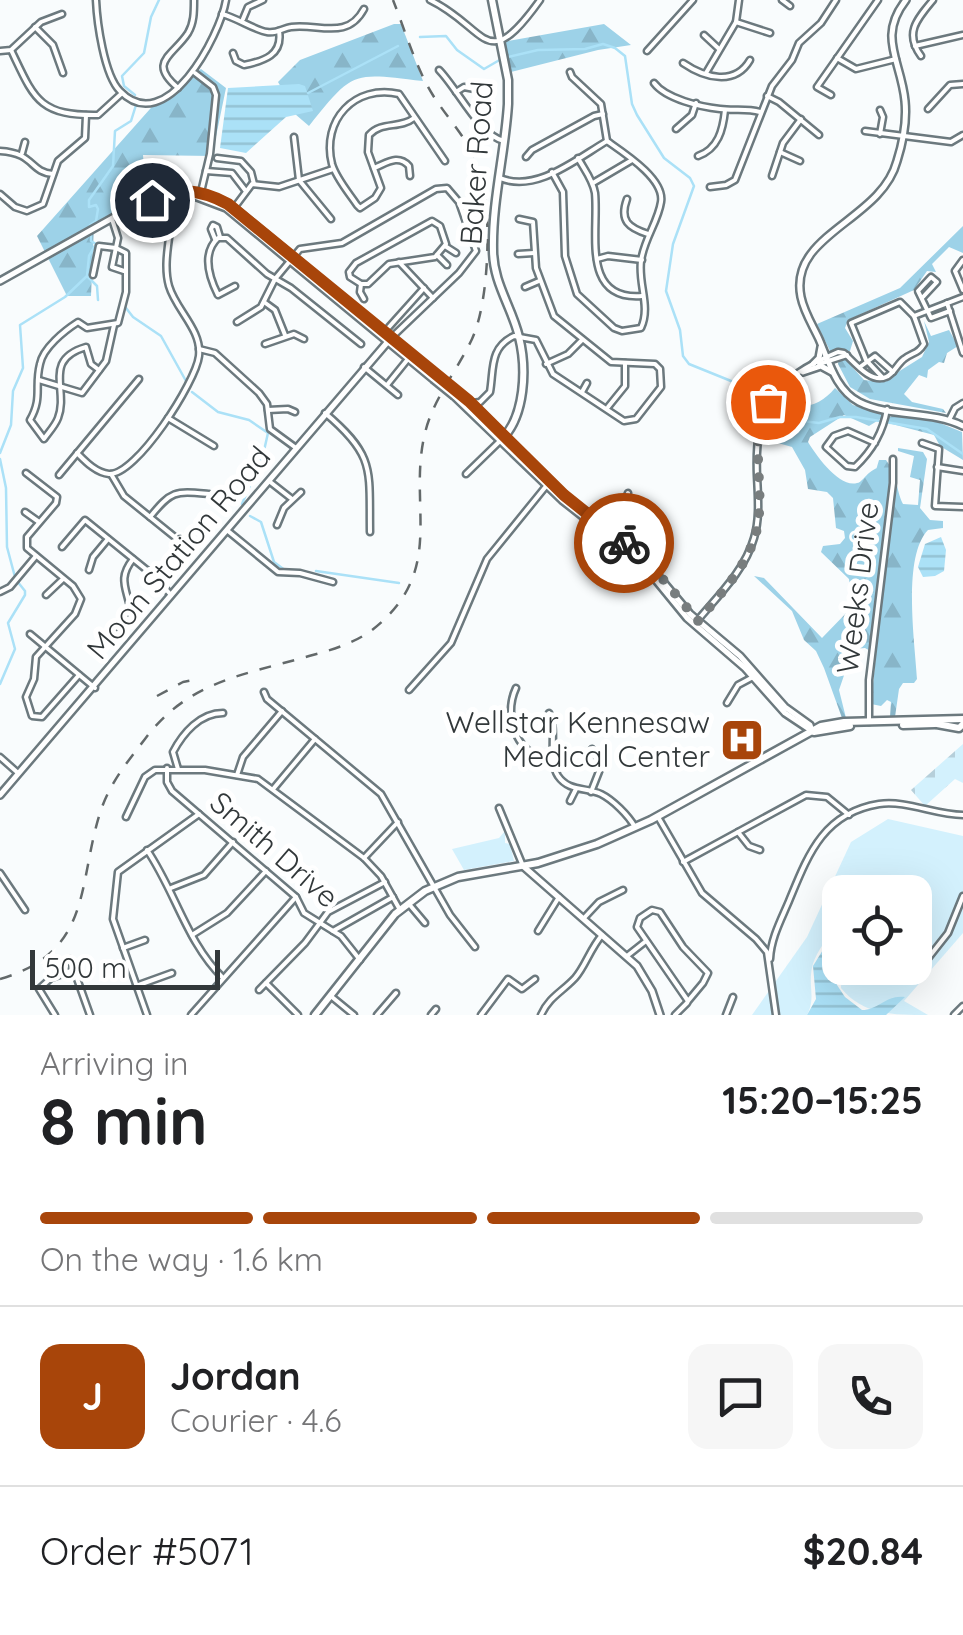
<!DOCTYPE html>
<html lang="en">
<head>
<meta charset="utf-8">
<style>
  body { margin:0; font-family:Quicksand,sans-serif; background:#f6f6f6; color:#202124; height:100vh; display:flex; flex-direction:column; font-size:38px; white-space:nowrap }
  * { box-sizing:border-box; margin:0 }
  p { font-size:32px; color:#757577 }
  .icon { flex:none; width:55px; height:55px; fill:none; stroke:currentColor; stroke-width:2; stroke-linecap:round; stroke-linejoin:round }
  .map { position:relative; height:1015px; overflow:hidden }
  .drawer { display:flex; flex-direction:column; background:#fff; flex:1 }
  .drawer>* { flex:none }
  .fabs { position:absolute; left:822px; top:875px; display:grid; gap:20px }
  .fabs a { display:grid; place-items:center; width:110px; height:110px; border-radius:20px; background:#fff; box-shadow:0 10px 40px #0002; font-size:50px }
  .scale { position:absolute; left:30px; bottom:25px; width:190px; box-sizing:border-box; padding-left:10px; border:5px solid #32383a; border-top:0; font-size:28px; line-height:35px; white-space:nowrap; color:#32383a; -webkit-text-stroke:8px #fff; paint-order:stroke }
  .pin { position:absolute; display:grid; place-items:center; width:85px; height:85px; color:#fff; margin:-42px; border:5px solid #fff; border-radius:50%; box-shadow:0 2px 10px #0007 }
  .courier { position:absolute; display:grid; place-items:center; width:100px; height:100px; margin:-50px; border:8px solid #a8450a; border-radius:50%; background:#fff; color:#222; box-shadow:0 2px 12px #0007 }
  .headline em { font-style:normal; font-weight:800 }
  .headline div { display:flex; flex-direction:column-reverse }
  .headline { display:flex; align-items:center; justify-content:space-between; height:170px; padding:0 40px }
  h1 { font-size:65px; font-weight:800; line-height:75px }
  .bar { display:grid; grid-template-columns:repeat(4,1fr); gap:15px 10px; align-content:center; height:120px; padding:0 40px }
  .bar i { height:12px; border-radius:8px; background:#e0e0e0 }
  .bar .active { background:#a8450a }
  .bar p { grid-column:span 4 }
  .line { display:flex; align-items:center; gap:25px; padding:0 40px; border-top:2px solid #e0e0e0 }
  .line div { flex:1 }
  .round { display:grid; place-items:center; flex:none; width:105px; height:105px; border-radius:20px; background:#f6f6f6 }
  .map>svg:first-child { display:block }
  .grass { fill:#d3f1fd }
  .forest { fill:url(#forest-firs) }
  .cemetery { fill:url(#cemetery-stones) }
  .water { fill:url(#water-rules) }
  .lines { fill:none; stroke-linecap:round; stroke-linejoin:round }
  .stream { stroke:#abe1f7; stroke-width:2.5 }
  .minor-casing { stroke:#6c797e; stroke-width:9 }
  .tertiary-casing { stroke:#6c797e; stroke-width:10 }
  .secondary-casing { stroke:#6c797e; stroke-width:11 }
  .minor { stroke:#fff; stroke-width:4 }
  .tertiary { stroke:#fff; stroke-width:5 }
  .secondary { stroke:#fff; stroke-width:6 }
  .rail { stroke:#63696a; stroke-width:2.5; stroke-dasharray:12 12; stroke-linecap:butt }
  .tertiary-bridge-casing { stroke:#6c797e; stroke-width:10; stroke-linecap:butt }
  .tertiary-bridge { stroke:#fff; stroke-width:5 }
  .done { stroke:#787d7e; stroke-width:10; stroke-dasharray:0 18 }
  .route { stroke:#a8450a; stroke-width:12 }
  .labels { text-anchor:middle; stroke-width:10; stroke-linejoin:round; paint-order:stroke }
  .street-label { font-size:30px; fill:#32383a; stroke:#fff }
  .poi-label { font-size:30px; fill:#32383a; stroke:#fff; text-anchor:end }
</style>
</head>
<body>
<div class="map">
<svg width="963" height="1015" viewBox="0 0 963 1015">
  <defs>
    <pattern id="forest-firs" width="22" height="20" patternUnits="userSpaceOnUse" patternTransform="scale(2.5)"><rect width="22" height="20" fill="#9dd2e8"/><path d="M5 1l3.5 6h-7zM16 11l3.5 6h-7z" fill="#88b5c8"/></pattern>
    <pattern id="cemetery-stones" width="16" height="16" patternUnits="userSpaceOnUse" patternTransform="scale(2.5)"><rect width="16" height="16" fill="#d3f1fd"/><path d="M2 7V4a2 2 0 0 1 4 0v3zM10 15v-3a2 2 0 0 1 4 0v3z" fill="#b6cfda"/></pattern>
    <pattern id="water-rules" width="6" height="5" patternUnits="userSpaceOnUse" patternTransform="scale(2.5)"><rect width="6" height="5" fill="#abe1f7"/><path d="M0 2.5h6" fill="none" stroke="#94c2d4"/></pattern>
  </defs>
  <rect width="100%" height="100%" fill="#f9fcfd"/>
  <g class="grass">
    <path d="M888,819L963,836V933L904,1001L928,1015C893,1015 863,1015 841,988L842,968H915V892H840V934L831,933C824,943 814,956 812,968C808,986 816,998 807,1015H752L807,937L851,842Z"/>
    <polygon points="505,831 505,843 510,844 514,861 464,870 452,849 499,838"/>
  </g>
  <g class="forest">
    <path d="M394,24H401L423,81C353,73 354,69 309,126L295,114L301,96L285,94L278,82L300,60Z"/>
    <polygon points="604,24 631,45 598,50 507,73 502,42"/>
    <polygon points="201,69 226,88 212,156 143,155 146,195 94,225 91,296 67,296 37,236 158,100"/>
    <polygon points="963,226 963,253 949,247 932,264 936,272 927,271 914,290 848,320 845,328 853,341 850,351 830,351 817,324 900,288"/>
    <polygon points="924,321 931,336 949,330 958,346 947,353 944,363 939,362 928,370 927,378 919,375 904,394 912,402 943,409 946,413 870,399 850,387 838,364 839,358 844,358 864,380 882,382 922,357 929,342"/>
    <path d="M835,388L853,405L881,414L882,418L869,426L844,415L810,437L808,442C816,455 839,488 857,483C861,483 866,475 869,473C879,465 875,473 879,460H886C899,478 895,487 903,504L918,505L920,480L910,477L914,456L898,451V448L923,452L927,459L920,508L930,520L943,521V528L928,530C902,557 915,643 917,679L914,683H903L899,689L895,717H890L891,702L887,700L881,706L871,704L876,654L865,648L853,649L839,690L846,718H842L824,668L816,651L804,640L792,611L754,576L764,578L822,638L852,607L849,579L821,552L823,546L840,544L845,538L844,531L836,528L833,498L827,492L808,489L805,470L792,447L764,439L760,433L772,404L780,402C802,412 821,405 835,388Z"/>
    <polygon points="894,415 935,421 962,432 963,460 940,446 934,435 888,423 888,418"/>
  </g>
  <polygon class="cemetery" points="963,744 963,783 955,779 925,806 911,790"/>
  <g class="water">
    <polygon points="299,84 305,86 313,111 286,117 246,153 220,148 228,88"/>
    <polygon points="941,537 946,550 944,571 935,576 923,577 918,567 925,544"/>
    <path d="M834,932L840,935L837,985L845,997L862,1010C878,1010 887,994 905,997L886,1015H807L816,999L813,966Z"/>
  </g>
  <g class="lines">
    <g class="stream">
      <polyline points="420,37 446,36 457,50 484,69 503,58"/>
      <polyline points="504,58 538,50 585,49 603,44 615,48 625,56 632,104 637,115 664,158 690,178 694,186 673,244 666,291 680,330 683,356 689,364 736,383 764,406 794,420 819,423 840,417 856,417 927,429 963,454"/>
      <polyline points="308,93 398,46"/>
      <polyline points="135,95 124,86 122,76 144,53 151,17 159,0"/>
      <polyline points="90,225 96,221 98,209 96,205 89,207 89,200 113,166 115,131 131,121 136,105"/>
      <polyline points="88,277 97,286 98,300"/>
      <polyline points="126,308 133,317 161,336 186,381"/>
      <polyline points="192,392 218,412 249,420 268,433 263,455 242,504"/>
      <polyline points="0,453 11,425 13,391 23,368 20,325 65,297 87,276 89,256 96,244 91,241 91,236"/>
      <polyline points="0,459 6,488 7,547 15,577"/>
      <polyline points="250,516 261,522 274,562 286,571"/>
      <polyline points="316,571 399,583"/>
      <polyline points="0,684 15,649 8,623 25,595 25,591 17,581"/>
    </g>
    <g class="minor-casing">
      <g id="minor">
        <path d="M96,0C97,22 104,75 120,91C166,139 220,36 226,0"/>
        <path d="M430,0C488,28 485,77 540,0"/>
        <polyline points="782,0 790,6"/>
        <path d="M222,14C237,18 257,31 267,32C276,34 283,28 291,27C318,23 347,41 364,9"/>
        <polyline points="243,19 248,7 263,0"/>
        <polyline points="736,22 770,33"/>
        <polyline points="35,27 53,45 63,73"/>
        <polyline points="704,35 718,48"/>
        <polyline points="915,46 963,35"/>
        <path d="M11,50C34,98 38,116 98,115L121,94"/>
        <polyline points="0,51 11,50 41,22 62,14"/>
        <polyline points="647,51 693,0"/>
        <path d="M233,53L236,61L244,65C264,61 283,55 279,31"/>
        <path d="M921,56C904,33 917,19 933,0"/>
        <polyline points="837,58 856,69 896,59"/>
        <path d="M683,63C705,78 735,86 750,60"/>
        <path d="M439,70C457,88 480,136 504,141"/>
        <polyline points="195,73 213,87 216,95 210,154 201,192"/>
        <polyline points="706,73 736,22 739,0"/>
        <path d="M654,83C666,99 701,107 720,109C734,111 746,108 760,112"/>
        <path d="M178,88C147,62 173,56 188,33C194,23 194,12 194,0"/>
        <polyline points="456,92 464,87 485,91"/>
        <polyline points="831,95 817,87 878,0"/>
        <polyline points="767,96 779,102 819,135"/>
        <polyline points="928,109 950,85 963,84"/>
        <polyline points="880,110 883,117 880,134"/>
        <path d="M414,118C400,129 381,121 369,135L368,152L381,188L375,198L360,208L357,205C349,193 336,178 332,164C321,120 355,84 399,94L445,161"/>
        <polyline points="676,129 692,115 696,103"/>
        <polyline points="865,131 951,142 963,135"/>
        <polyline points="294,137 299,180 331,219"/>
        <path d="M0,151C35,153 29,172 53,174"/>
        <polyline points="780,152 800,161"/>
        <polyline points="22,153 25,142"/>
        <path d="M698,156C718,149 723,130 725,110"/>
        <polyline points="526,157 532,150 594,116 603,114"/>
        <polyline points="217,158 241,161 251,172 254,184"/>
        <path d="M578,158C584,169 593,180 595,193C599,230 580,301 642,296"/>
        <path d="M374,168C387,163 398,154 409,166L410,176"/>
        <polyline points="206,171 232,173 245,190"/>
        <path d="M552,172L563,192L565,256L577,294L614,328L622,331L641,328C651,306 638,285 641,261C644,239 658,222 661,202C665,179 624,153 607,141L601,104L572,77L570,72"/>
        <polyline points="772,176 783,143 801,119"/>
        <path d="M500,178C536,193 575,160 607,141"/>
        <polyline points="593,183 632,160"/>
        <polyline points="710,187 726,185 735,180 772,86 792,60 799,43 821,23 836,0"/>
        <polyline points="0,194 15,207 27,211 43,204 58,161 85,138 86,115"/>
        <path d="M627,199C619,221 629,228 648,234"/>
        <polyline points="234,208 252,184 279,187 333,169"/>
        <polyline points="112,219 118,238 112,267 124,271"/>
        <polygon points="432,221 440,226 446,244 435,257 389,264 368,284 361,284 350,277 349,272 356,263"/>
        <polyline points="215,239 211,229 213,225 217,227 220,237"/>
        <polyline points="445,246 456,253"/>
        <polyline points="518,254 534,253"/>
        <polyline points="437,255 447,265"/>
        <polyline points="597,259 608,256 642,260"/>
        <polyline points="963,260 955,271 963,290"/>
        <polyline points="399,262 433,298"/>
        <path d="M93,275L99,246L116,248L126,253V292L118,323L87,328L78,322C64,331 43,348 40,364C34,388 43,397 30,420L44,439C48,433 55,426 58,418C69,390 42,360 86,347L91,364L99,370"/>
        <polyline points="361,284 360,292 364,299"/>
        <path d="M235,286L218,295C209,277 202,253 218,238H227L267,274L291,288L361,344"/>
        <polyline points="525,287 539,281"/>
        <polyline points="923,297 937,282 931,277 918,291 931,318 950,311"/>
        <polyline points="264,302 275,310 285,335"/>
        <polyline points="947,303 963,353"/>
        <polyline points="914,316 963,297"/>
        <polyline points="237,322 261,307 275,279 300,249 342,243 436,189 447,188 459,202 476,251 459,273 391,338"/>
        <polyline points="389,327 424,288"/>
        <polyline points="265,344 294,334 304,339"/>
        <polyline points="199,349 215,353 259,393 267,404 270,429 296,448"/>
        <polyline points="546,364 568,354 582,340"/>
        <polyline points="819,364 847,355"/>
        <polyline points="364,367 398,395"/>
        <polyline points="860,367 875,356 893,372"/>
        <polyline points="39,380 82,393 106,361 114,325"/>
        <polyline points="387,385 408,359"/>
        <polyline points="582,392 587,383"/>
        <path d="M472,403L480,402L490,392C494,369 489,348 514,336L536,340L553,374L624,421L636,419L661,387L660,369L655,364L611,362L554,316L536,268L533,222L519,219"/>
        <polyline points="608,407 625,386 625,363"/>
        <polyline points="268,410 288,409 295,412"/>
        <path d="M325,413C376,456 369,470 370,532"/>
        <polyline points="168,418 214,446"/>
        <polyline points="949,420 955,408 963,403"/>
        <path d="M875,443L848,431L834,436L826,447L847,466L855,467C872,451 883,433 887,409"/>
        <polyline points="922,443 939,449 935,506 963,507"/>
        <path d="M77,453C85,461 96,473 109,474C136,476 196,382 199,356C202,330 176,310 169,286C161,258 175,224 172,195"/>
        <polyline points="937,467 963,471"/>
        <polyline points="26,473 57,497 56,503 27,537 27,548 73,586 81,599 75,614 36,657 34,679 26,697 32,716 42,717 79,675"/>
        <polyline points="111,474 124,496 176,538 183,539"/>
        <polyline points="466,474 502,439"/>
        <polyline points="59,475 139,379"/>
        <polyline points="269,481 292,499"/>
        <polyline points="25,512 39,522"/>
        <path d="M150,517C172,490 175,491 209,494"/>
        <polyline points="600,524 625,501 628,493"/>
        <polyline points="277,525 284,508 301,492"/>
        <polyline points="228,531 278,572 300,573 333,582"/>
        <polyline points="62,547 85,520 153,575 171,595"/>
        <polyline points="89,570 93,557 108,539"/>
        <polyline points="0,592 10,587 36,556"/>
        <polyline points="46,595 63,579"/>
        <path d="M697,621C718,596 745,570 754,538C760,518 758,497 757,476C754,406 774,379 838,352L844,353C854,362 871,384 886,377C894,374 897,364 904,359C913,352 918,354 924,344L914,316L900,302L851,323L866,360L883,378"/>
        <polyline points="30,634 95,688"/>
        <path d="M100,646L130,607C126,587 118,578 133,559"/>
        <path d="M516,688C502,718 518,759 555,761"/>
        <polyline points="409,690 451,643 487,559 547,485"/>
        <polyline points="264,692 267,699 381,794 450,915 475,947"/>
        <polyline points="727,703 738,685 753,677"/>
        <path d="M549,713C558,732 547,759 558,776C569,792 586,787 601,794C613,800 628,815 635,827"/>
        <polyline points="494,718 512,715"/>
        <polyline points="869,722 869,680 893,483 893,459"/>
        <polyline points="0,757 18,773"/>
        <polyline points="167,768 167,782 172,791 296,897 304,913 341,936 360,960"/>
        <path d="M178,769L173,752C183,733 200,713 223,713"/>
        <polyline points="237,775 243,757 282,711"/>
        <polyline points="274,788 315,739"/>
        <polyline points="591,792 602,764 592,749"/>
        <polyline points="570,801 576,789"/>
        <polyline points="499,808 523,866"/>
        <polyline points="126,817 145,777 155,770 205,770 258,779 364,858 381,876 400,910"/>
        <polyline points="658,817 702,893 756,939 767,952 776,1015"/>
        <polyline points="738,832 749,846 760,850"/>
        <path d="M147,850C175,891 187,943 223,978"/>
        <polyline points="364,858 398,822"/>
        <polyline points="683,862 806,795 827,797 849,815"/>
        <polyline points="0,873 25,910"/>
        <polyline points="171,888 204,875 233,842"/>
        <polyline points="409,904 425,923"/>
        <polyline points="584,918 599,902 623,890"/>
        <polyline points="333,931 393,897"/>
        <polyline points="538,931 559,897"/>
        <polyline points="192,935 227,913 266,871"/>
        <polyline points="123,948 145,940"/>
        <polyline points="627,956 646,941"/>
        <polyline points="70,959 90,1015"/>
        <path d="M770,959C771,938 781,920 789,901C808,855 823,813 879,804C907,800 935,815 963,815"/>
        <polyline points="918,971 948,933 963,896"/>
        <polyline points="266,983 298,1015"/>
        <polyline points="136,986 172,973"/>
        <polyline points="259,990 305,943 328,912 385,882"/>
        <polyline points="332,997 354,1015"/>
        <polyline points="55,1015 39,989 51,978 74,970"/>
        <polyline points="147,1015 113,919 118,872 199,814"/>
        <polyline points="191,1015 296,897"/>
        <polyline points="377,1015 396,993"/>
        <polyline points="431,1015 436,1009"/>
        <polyline points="481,1015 508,979 522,989 535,979"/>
        <path d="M541,1015C549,997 562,992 575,978C585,967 590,949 602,935"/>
        <polyline points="675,1015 687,1003 688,1001 703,983 708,973 683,947 660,912 652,910 640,918 637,927 688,1001"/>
        <polyline points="726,1015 733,997"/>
        <polyline points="954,1015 963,1006"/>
      </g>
    </g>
    <g class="tertiary-casing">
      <g id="tertiary">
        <path d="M906,0C877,37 901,60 905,101C907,121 903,142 897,161C881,221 788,234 801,297C804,312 813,326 819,339C829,362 836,390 859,402C891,418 931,410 963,426"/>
        <polyline points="147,201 189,194 226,208 433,379"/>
        <path d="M0,281L150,197C180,187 208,190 234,208L437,375"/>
        <polyline points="813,364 819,358 821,347"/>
        <polyline points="803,372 821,366 832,372"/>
        <polyline points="456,390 564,495 644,559 690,614 740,656 785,707 810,725 812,731"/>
        <polyline points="454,396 562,500 642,563 687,618 745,668 785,713 812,731"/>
        <polyline points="0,795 391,338"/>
        <polyline points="523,866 637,966 652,991 660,1015"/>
      </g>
    </g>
    <g class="secondary-casing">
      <g id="secondary">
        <path d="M492,0L508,80V104C505,153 492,201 493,250C493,283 512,307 519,337C527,369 525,416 502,439"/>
        <polyline points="937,724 959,728 963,724"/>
        <polyline points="903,725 935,724"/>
        <polyline points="814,732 850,726"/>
        <polyline points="315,1015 395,914 425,891 458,877 538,863 597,844 651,820 821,726 844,722 963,719"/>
      </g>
    </g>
    <use href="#minor" class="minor"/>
    <use href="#tertiary" class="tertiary"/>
    <use href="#secondary" class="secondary"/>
    <g class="rail">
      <polyline points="157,696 183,682 199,679"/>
      <path d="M0,979C94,952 77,882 101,810C110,783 128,761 145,739C188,681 244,675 309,656C331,650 353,644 372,630C448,571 407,506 425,433C433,399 457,371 472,339C489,302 491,222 483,182C475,142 445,119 427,85C413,58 404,28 393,0"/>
    </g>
    <g class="tertiary-bridge-casing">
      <g id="tertiary-bridge">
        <polyline points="437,375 456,390"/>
        <polyline points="433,379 454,396"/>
      </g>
    </g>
    <use href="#tertiary-bridge" class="tertiary-bridge"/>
  </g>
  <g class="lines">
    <path class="done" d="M624,543L656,571L698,621C722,592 752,562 758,523C764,481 749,442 768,402"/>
    <path class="route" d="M152,200L145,202C169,184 203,190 228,204L469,401L564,495L624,543"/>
  </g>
  <defs>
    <g id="hospital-square" transform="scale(2.25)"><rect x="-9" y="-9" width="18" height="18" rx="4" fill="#a8450a" stroke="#fff"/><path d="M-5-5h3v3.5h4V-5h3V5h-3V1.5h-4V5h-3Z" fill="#fff"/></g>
  </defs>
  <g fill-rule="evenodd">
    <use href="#hospital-square" x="742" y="740"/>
  </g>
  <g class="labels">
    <g class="street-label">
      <text transform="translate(477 163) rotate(-86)" y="10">Baker Road</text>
      <text transform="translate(179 553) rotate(-50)" y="10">Moon Station Road</text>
      <text transform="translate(858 588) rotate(-83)" y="10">Weeks Drive</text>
      <text transform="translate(274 850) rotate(41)" y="10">Smith Drive</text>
    </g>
    <g class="poi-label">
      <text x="710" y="733">Wellstar Kennesaw<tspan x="710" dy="34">Medical Center</tspan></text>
    </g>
  </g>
</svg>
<div class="fabs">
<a><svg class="icon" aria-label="locate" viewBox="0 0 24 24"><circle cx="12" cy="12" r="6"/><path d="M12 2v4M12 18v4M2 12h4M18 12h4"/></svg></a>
</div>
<div class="scale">500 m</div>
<div class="pin" style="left:768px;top:402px;background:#ea580c"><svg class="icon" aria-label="bag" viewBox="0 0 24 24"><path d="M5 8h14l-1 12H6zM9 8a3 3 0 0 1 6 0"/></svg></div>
<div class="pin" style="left:152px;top:200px;background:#1f2937"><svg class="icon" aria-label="home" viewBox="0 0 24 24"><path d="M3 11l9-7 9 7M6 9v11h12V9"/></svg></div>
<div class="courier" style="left:624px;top:543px"><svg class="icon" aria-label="bike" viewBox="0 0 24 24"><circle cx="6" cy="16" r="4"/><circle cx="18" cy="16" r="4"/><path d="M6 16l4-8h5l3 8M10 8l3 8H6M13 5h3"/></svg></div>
</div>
<section class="drawer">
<div class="headline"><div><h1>8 min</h1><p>Arriving in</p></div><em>15:20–15:25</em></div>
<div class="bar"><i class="active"></i><i class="active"></i><i class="active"></i><i></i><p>On the way · 1.6 km</p></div>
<div class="line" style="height:180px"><b class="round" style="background:#a8450a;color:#fff">J</b><div><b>Jordan</b><p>Courier · 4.6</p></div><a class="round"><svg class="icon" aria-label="chat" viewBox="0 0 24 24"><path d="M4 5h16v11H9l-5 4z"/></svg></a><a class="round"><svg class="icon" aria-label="phone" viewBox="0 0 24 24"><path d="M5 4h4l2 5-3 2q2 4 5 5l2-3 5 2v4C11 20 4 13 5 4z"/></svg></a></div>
<div class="line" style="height:130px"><div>Order #5071</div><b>$20.84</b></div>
</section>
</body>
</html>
